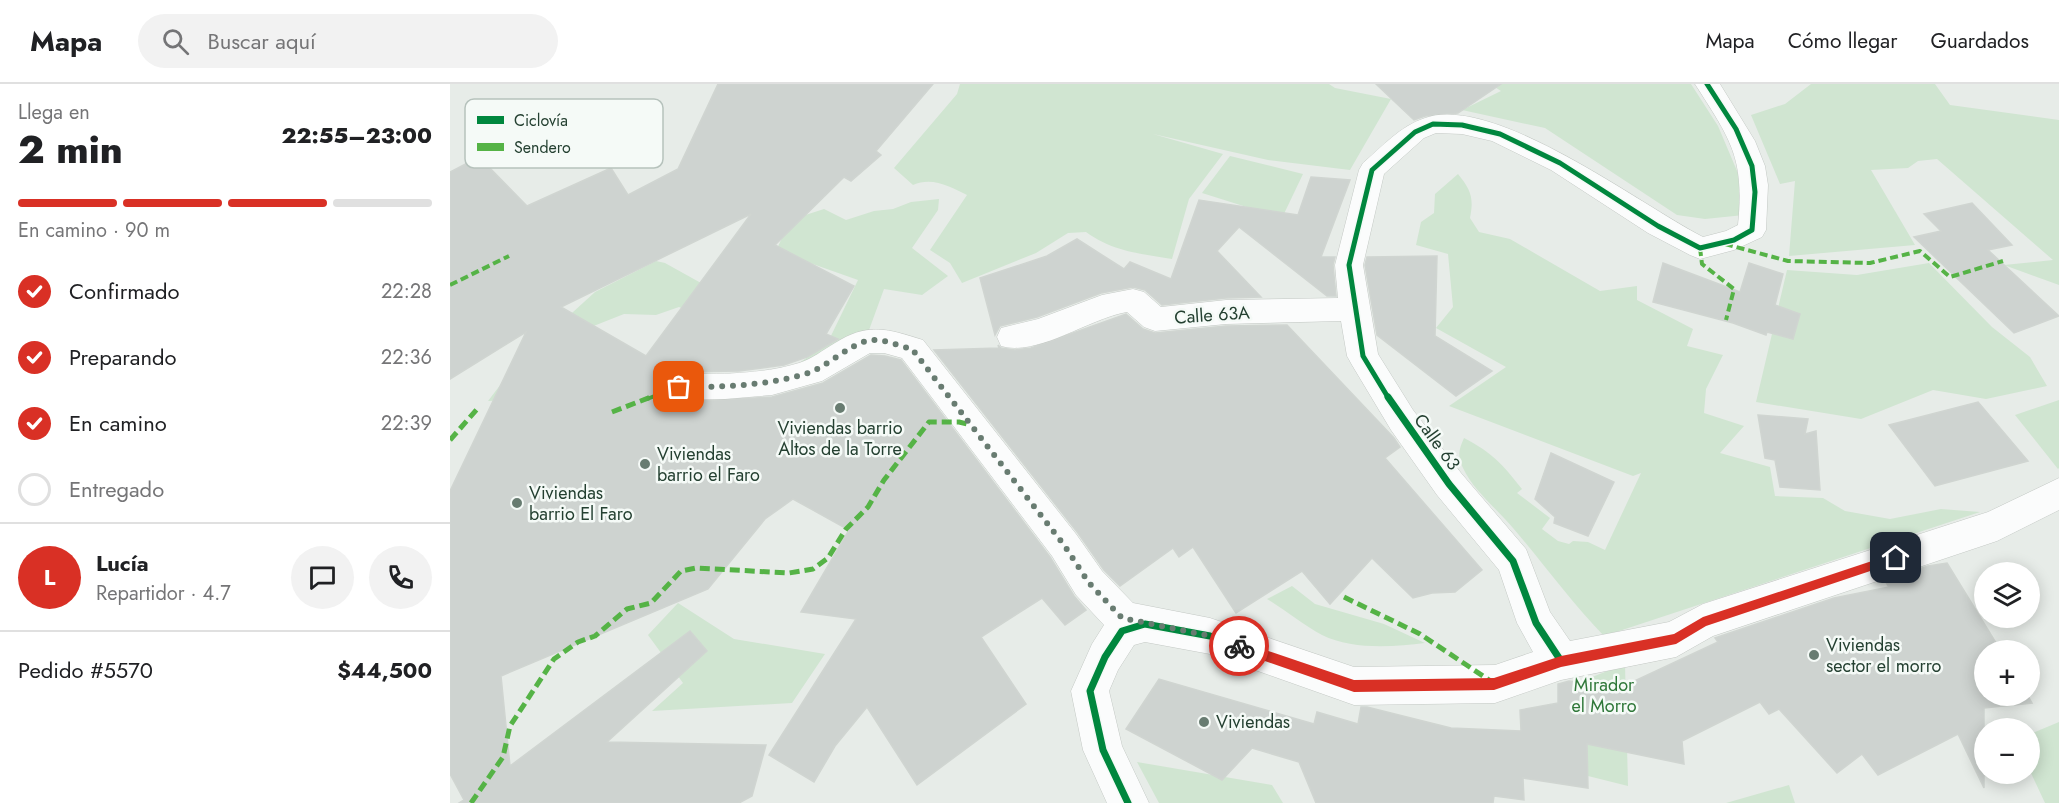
<!DOCTYPE html>
<html lang="es">
<head>
<meta charset="utf-8">
<style>
  body { margin:0; font-family:Jost,sans-serif; background:#f2f2f2; color:#202124; height:100vh; display:flex; flex-direction:column; font-size:22px; white-space:nowrap }
  * { box-sizing:border-box; margin:0 }
  p { font-size:20px; color:#757577 }
  .icon { flex:none; width:33px; height:33px; fill:none; stroke:currentColor; stroke-width:2; stroke-linecap:round; stroke-linejoin:round }
  .map { position:relative; flex:1; overflow:hidden }
  .details { display:flex; flex-direction:column; background:#fff; width:450px }
  .details>* { flex:none }
  .buttons { position:absolute; left:1524px; top:478px; display:grid; gap:12px }
  .buttons a { display:grid; place-items:center; width:66px; height:66px; border-radius:50%; background:#fff; box-shadow:0 3px 15px #0003; font-size:30px }
  .pin { position:absolute; display:grid; place-items:center; width:51px; height:51px; color:#fff; margin:-26px; border-radius:12px; box-shadow:0 3px 9px #0006 }
  .courier { position:absolute; display:grid; place-items:center; width:60px; height:60px; margin:-30px; border:4px solid #d93025; border-radius:50%; background:#fff; color:#222; box-shadow:0 2px 8px #0007 }
  .summary em { font-style:normal; font-weight:800 }
  .summary div { display:flex; flex-direction:column-reverse }
  .summary { display:flex; align-items:center; justify-content:space-between; height:102px; padding:0 18px }
  h1 { font-size:39px; font-weight:800; line-height:45px }
  .bar { display:grid; grid-template-columns:repeat(4,1fr); gap:9px 6px; align-content:center; height:72px; padding:0 18px }
  .bar i { height:8px; border-radius:4px; background:#e0e0e0 }
  .bar .selected { background:#d93025 }
  .bar p { grid-column:span 4 }
  .line { display:flex; align-items:center; gap:15px; padding:0 18px; border-top:2px solid #e0e0e0 }
  .line div { flex:1 }
  .round { display:grid; place-items:center; flex:none; width:63px; height:63px; border-radius:32px; background:#f2f2f2 }
  ol { padding:0 18px; list-style:none }
  li { display:flex; align-items:center; gap:18px; height:66px }
  li p { margin-inline-start:auto }
  li .icon { padding:6px; border-radius:50%; background:#d93025; color:#fff; stroke-width:4 }
  li:last-child { color:#757577 }
  li i { width:33px; height:33px; border:3px solid #e0e0e0; border-radius:50% }
  header { display:flex; align-items:center; gap:36px; box-sizing:border-box; height:84px; padding:0 30px; background:#fff; border-bottom:2px solid #e0e0e0 }
  header strong { font-size:28px }
  nav { display:flex; gap:33px; margin-inline-start:auto; font-size:21px }
  .search { width:420px; height:54px; background:#f2f2f2; display:flex; align-items:center; gap:15px; box-sizing:border-box; padding:0 21px; border-radius:33px; color:#757577; font-size:22px }
  main { display:flex; flex:1; min-height:0 }
  .map>svg:first-child { display:block }
  .green { fill:#d0e5d1 }
  .building { fill:#ced3d0; stroke:#d0d5d1; stroke-width:1.5; fill-rule:evenodd }
  .lines { fill:none; stroke-linecap:round; stroke-linejoin:round }
  .street-casing { stroke:#c4c9c5; stroke-width:1 }
  .street { fill:#fbfcfc; fill-rule:evenodd }
  .quiet-far1 { stroke:#55b346; stroke-width:4; stroke-dasharray:8 4; stroke-linecap:butt }
  .quiet { stroke:#55b346; stroke-width:5; stroke-dasharray:10 5; stroke-linecap:butt }
  .cycleway-far1-casing { stroke:#f5faf7; stroke-width:8 }
  .cycleway-casing { stroke:#f5faf7; stroke-width:10 }
  .cycleway-far1 { stroke:#00873e; stroke-width:5 }
  .cycleway { stroke:#00873e; stroke-width:7 }
  .route { fill:#d93025 }
  .done { stroke:#687c71; stroke-width:6; stroke-dasharray:0 10.8 }
  .poi-dot { fill:#687c71; stroke:#f5faf7; stroke-width:2 }
  .labels { text-anchor:middle; stroke-width:5; stroke-linejoin:round; paint-order:stroke }
  .street-label { font-size:18px; fill:#244031; stroke:#f5faf7 }
  .poi-label { font-size:18px; fill:#244031; stroke:#f5faf7; text-anchor:start }
  .park-label { font-size:18px; fill:#2e7738; stroke:#f5faf7 }
  .key { fill:#f5faf7; stroke:#b6c2bc; stroke-width:1.5 }
  .key-label { font-size:16px; fill:#244031 }
</style>
</head>
<body>
<header>
<strong>Mapa</strong>
<div class="search"><svg class="icon" aria-label="search" viewBox="0 0 24 24"><circle cx="10" cy="10" r="6"/><path d="M15 15l6 6"/></svg>Buscar aquí</div>
<nav><a>Mapa</a><a>Cómo llegar</a><a>Guardados</a></nav>
</header>
<main>
<section class="details">
<div class="summary"><div><h1>2 min</h1><p>Llega en</p></div><em>22:55–23:00</em></div>
<div class="bar"><i class="selected"></i><i class="selected"></i><i class="selected"></i><i></i><p>En camino · 90 m</p></div>
<ol>
<li><svg class="icon" aria-label="check" viewBox="0 0 24 24"><path d="M5 12l5 5 9-10"/></svg>Confirmado<p>22:28</p></li>
<li><svg class="icon" aria-label="check" viewBox="0 0 24 24"><path d="M5 12l5 5 9-10"/></svg>Preparando<p>22:36</p></li>
<li><svg class="icon" aria-label="check" viewBox="0 0 24 24"><path d="M5 12l5 5 9-10"/></svg>En camino<p>22:39</p></li>
<li><i></i>Entregado</li>
</ol>
<div class="line" style="height:108px"><b class="round" style="background:#d93025;color:#fff">L</b><div><b>Lucía</b><p>Repartidor · 4.7</p></div><a class="round"><svg class="icon" aria-label="chat" viewBox="0 0 24 24"><path d="M4 5h16v11H9l-5 4z"/></svg></a><a class="round"><svg class="icon" aria-label="phone" viewBox="0 0 24 24"><path d="M5 4h4l2 5-3 2q2 4 5 5l2-3 5 2v4C11 20 4 13 5 4z"/></svg></a></div>
<div class="line" style="height:78px"><div>Pedido #5570</div><b>$44,500</b></div>
</section>
<div class="map">
<svg width="1609" height="719" viewBox="0 0 1609 719">
  <rect width="100%" height="100%" fill="#e7ece8"/>
  <g class="green">
    <path d="M510,0H879L885,4L941,15L900,86L818,76L703,50L773,70L739,115L722,175C688,169 664,168 636,148L618,149L586,169L512,199L500,179L480,166L517,111C501,103 482,92 463,101L444,84L507,10Z"/>
    <polygon points="1040,0 1241,0 1268,42 1290,94 1294,131 1255,135 1227,131 1095,44 1012,26 1051,7"/>
    <polygon points="1361,0 1485,0 1500,21 1609,36 1609,201 1554,181 1603,176 1487,75 1468,77 1458,84 1421,86 1465,161 1339,172 1345,97 1330,100 1301,31 1335,20"/>
    <polygon points="780,72 853,90 832,134 752,109"/>
    <path d="M1008,90C1021,106 1024,114 1020,134L1029,148L1060,155L1150,207L1187,202V216L1243,245L1237,262L1273,271L1256,305L1254,329L1294,342L1270,369L1320,383L1325,412L1373,414L1395,427L1440,435L1491,425L1530,428L1154,552C1121,518 1094,480 1063,444C1047,425 1023,406 1013,384C1007,372 1009,365 1014,354C1043,369 1052,380 1072,405L1067,409L1100,434L1092,445L1108,457L1119,460L1123,457L1138,458L1155,466L1191,389L1183,392L999,322L1056,283L986,244L1003,223L998,170L966,161L971,138L984,129L985,110Z"/>
    <polygon points="489,115 488,126 462,164 498,192 472,211 434,205 415,257 340,286 378,258 408,196 326,167 340,136 374,125 396,136 424,127 443,125 461,118"/>
    <polygon points="206,177 215,179 251,199 240,228 229,223 206,231 174,230 136,245 78,315 38,317 67,279 145,208"/>
    <polygon points="1479,179 1542,243 1580,273 1597,302 1536,315 1483,306 1411,335 1306,318 1337,186 1407,191"/>
    <polygon points="1609,316 1609,384 1608,385 1565,331"/>
    <path d="M842,502L865,520L934,540L975,559C943,563 902,566 872,551C853,541 835,526 817,515Z"/>
    <polygon points="228,519 284,555 375,570 342,619 202,627 233,599 198,551"/>
    <polygon points="1175,580 1178,702 1138,692 1132,597"/>
    <polygon points="1609,638 1609,719 1595,719 1580,687 1580,650"/>
    <polygon points="687,678 822,701 833,719 709,719"/>
    <polygon points="1339,701 1345,719 1276,719"/>
  </g>
  <g class="building">
    <path d="M268,0H483L426,67L431,71L401,97L394,93L325,161L404,202L376,250L388,255L357,273L334,281L289,287L228,288L217,292L211,302L216,313L229,318L322,313L373,299L421,271L435,272L451,276L600,473L624,512L636,526L615,541L592,514L531,553L576,620L467,701L417,623L385,662L364,698L319,671L406,535L351,528L399,446L343,415L315,435L258,505L51,592L60,682L240,547L257,567L157,658L316,661L302,712L289,719H9L14,716L0,690V407L76,248L0,295V88L29,73L77,122L161,84L178,111L228,85ZM301,130L196,272L111,223Z"/>
    <polygon points="926,0 1051,0 1008,29 975,32 964,36"/>
    <polygon points="861,93 900,96 871,173 885,173 883,181 886,212 877,212 789,143 767,167 811,213 776,214 712,221 695,206 683,203 651,209 587,233 550,242 545,251 530,194 597,172 627,155 674,185 680,178 721,195 749,116 848,131"/>
    <polygon points="1522,119 1562,161 1538,166 1609,232 1564,249 1464,153 1491,147 1474,130"/>
    <polygon points="987,172 985,252 1042,287 1006,312 927,251 915,181 917,173"/>
    <polygon points="1213,179 1290,208 1299,179 1333,190 1325,221 1350,230 1343,255 1317,248 1316,251 1283,239 1203,218"/>
    <polygon points="676,230 693,245 705,249 776,242 837,241 944,354 950,363 935,374 1032,486 1005,508 982,509 963,514 922,474 880,520 852,487 786,529 743,463 729,473 723,464 670,502 654,486 628,449 484,266 549,264 548,261 551,264 565,266 581,264"/>
    <polygon points="1528,318 1578,377 1485,402 1439,341"/>
    <polygon points="1308,331 1358,335 1355,350 1366,347 1370,406 1330,403 1325,376 1315,374"/>
    <polygon points="1101,369 1164,398 1138,452 1104,439 1105,433 1085,415"/>
    <polygon points="1497,479 1551,567 1534,567 1534,612 1578,612 1582,619 1534,624 1534,704 1508,650 1428,691 1412,670 1387,689 1329,625 1319,630 1310,618 1232,657 1234,680 1137,660 1138,704 1073,694 1074,716 1044,712 1043,719 866,719 849,678 802,664 772,696 676,645 709,595 864,640 867,628 908,640 911,623 917,623 1001,644 1071,647 1070,626 1108,619 1108,600 1119,597 1160,602 1161,608 1268,558 1265,554 1384,514 1439,503 1435,497 1478,482"/>
  </g>
  <g class="lines">
    <g class="street-casing">
      <path id="street" d="M1245,0H1270L1305,57L1315,82L1318,101L1316,146L1312,153L1284,166L1250,175L1240,171L1198,149L1101,86L1042,57L1012,50L986,49L974,54L934,90L913,181L928,270L963,326L1011,389L1076,465L1100,528L1120,557L1219,538L1253,520L1538,428L1609,394V426L1547,457L1263,552L1226,573L1111,596L1045,619L904,621L760,570L695,558L684,561L668,586L659,607L672,662L699,719H657L633,666L621,607L642,560L654,541L626,511L602,472L452,274L434,269H420L372,297L322,311L275,315L229,316L218,312L213,303L218,294L229,290C269,290 310,291 349,279C362,275 373,266 385,259C418,238 438,245 473,256L626,450L652,487L683,519L760,534L904,583L1045,581L1083,568L1067,539L1049,486L987,411L941,346L902,281L897,272L891,237L776,240L705,247L694,243L677,228C640,234 587,273 551,262L547,253L551,244L588,235L652,211L683,205L694,208L711,223L776,216L888,214L885,181L909,86L913,79C932,63 950,42 975,34C1045,10 1189,120 1253,153L1276,147L1288,141C1295,73 1280,55 1245,0Z"/>
    </g>
    <use href="#street" class="street"/>
    <g class="quiet-far1">
      <polyline points="1275,160 1338,177 1420,179 1470,167 1500,193 1553,177"/>
      <polyline points="1250,164 1252,180 1284,205 1276,236"/>
      <polyline points="0,201 59,172"/>
      <polyline points="197,315 229,303"/>
    </g>
    <g class="quiet">
      <polyline points="162,328 201,313"/>
      <polyline points="0,356 29,323"/>
      <polyline points="894,513 970,550 1042,598"/>
      <polyline points="21,719 53,673 60,642 104,575 128,558 145,552 177,525 201,519 231,487 246,484 339,489 363,485 378,474 396,445 418,423 434,396 479,338 509,338 521,341"/>
    </g>
    <g class="cycleway-far1-casing">
      <polyline id="cycleway-far1" points="939,315 913,272 899,181 922,86 965,48 983,40 1012,41 1050,50 1110,79 1208,142 1250,164 1284,156 1302,146 1305,108 1302,82 1286,45 1257,0"/>
    </g>
    <g class="cycleway-casing">
      <polyline id="cycleway" points="678,719 653,666 640,607 655,573 672,547 695,540 760,552 904,602 1045,600 1111,577 1086,539 1063,477 999,400 938,313"/>
    </g>
    <use href="#cycleway-far1" class="cycleway-far1"/>
    <use href="#cycleway" class="cycleway"/>
  </g>
  <polygon class="route" points="1446,469 1450,470 1450,477 1256,542 1226,560 1111,583 1044,606 904,608 789,568 784,562 789,557 904,596 1044,594 1111,572 1224,550 1253,533"/>
  <g class="lines">
    <path class="done" d="M229,303C270,303 312,302 352,291C376,285 396,262 417,257C431,253 448,262 462,265L614,461L639,499L672,534L760,552L789,562"/>
  </g>
  <g class="poi-dot">
    <circle cx="390" cy="324" r="6"/>
    <circle cx="195" cy="380" r="6"/>
    <circle cx="67" cy="419" r="6"/>
    <circle cx="1364" cy="571" r="6"/>
    <circle cx="754" cy="638" r="6"/>
  </g>
  <g class="labels">
    <g class="street-label">
      <text transform="translate(762 231) rotate(-4)" y="6">Calle 63A</text>
      <text transform="translate(987 358) rotate(54)" y="6">Calle 63</text>
    </g>
    <g class="poi-label">
      <text x="390" y="350" text-anchor="middle">Viviendas barrio<tspan x="390" dy="21">Altos de la Torre</tspan></text>
      <text x="207" y="376">Viviendas<tspan x="207" dy="21">barrio el Faro</tspan></text>
      <text x="79" y="415">Viviendas<tspan x="79" dy="21">barrio El Faro</tspan></text>
      <text x="1376" y="567">Viviendas<tspan x="1376" dy="21">sector el morro</tspan></text>
      <text x="766" y="644">Viviendas</text>
    </g>
    <g class="park-label">
      <text x="1154" y="607">Mirador<tspan x="1154" dy="21">el Morro</tspan></text>
    </g>
  </g>
  <rect x="15" y="15" width="198" height="69" rx="9" class="key"/>
  <rect x="27" y="32" width="27" height="8" fill="#00873e"/>
  <rect x="27" y="59" width="27" height="8" fill="#55b346"/>
  <g class="key-label">
    <text x="64" y="42">Ciclovía</text>
    <text x="64" y="69">Sendero</text>
  </g>
</svg>
<div class="buttons">
<a><svg class="icon" aria-label="layers" viewBox="0 0 24 24"><path d="M12 4l9 5-9 5-9-5zM3 14l9 5 9-5"/></svg></a>
<a>+</a>
<a>−</a>
</div>
<div class="pin" style="left:229px;top:303px;background:#ea580c"><svg class="icon" aria-label="bag" viewBox="0 0 24 24"><path d="M5 8h14l-1 12H6zM9 8a3 3 0 0 1 6 0"/></svg></div>
<div class="pin" style="left:1446px;top:474px;background:#1f2937"><svg class="icon" aria-label="home" viewBox="0 0 24 24"><path d="M3 11l9-7 9 7M6 9v11h12V9"/></svg></div>
<div class="courier" style="left:789px;top:562px"><svg class="icon" aria-label="bike" viewBox="0 0 24 24"><circle cx="6" cy="16" r="4"/><circle cx="18" cy="16" r="4"/><path d="M6 16l4-8h5l3 8M10 8l3 8H6M13 5h3"/></svg></div>
</div>
</main>
</body>
</html>
